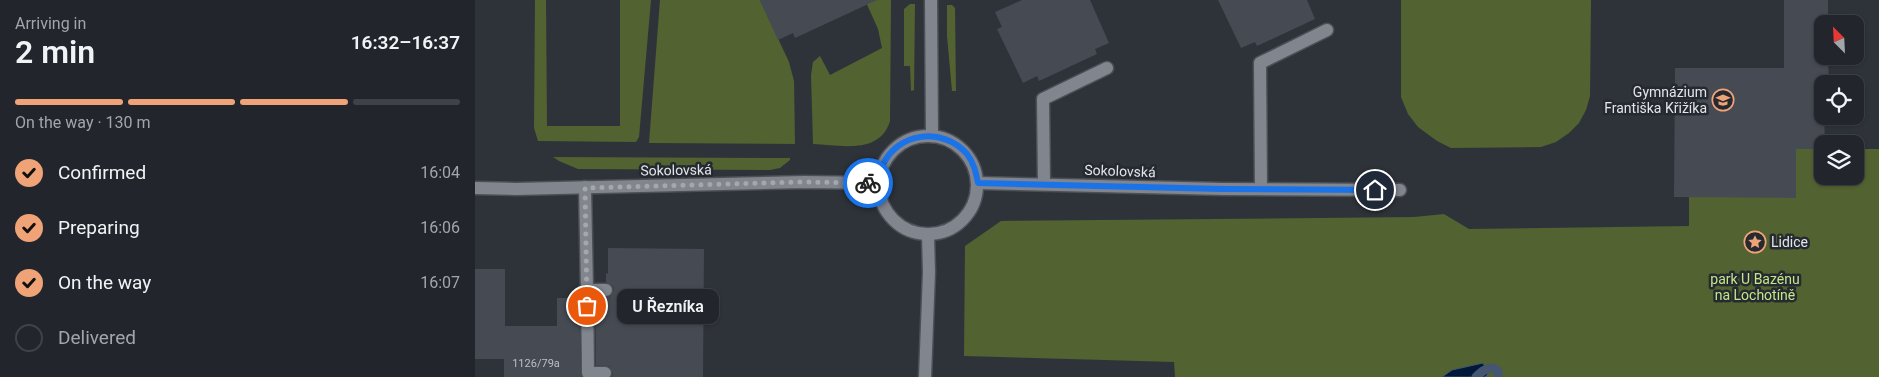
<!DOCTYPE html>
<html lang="en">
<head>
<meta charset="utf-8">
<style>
  body { margin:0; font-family:Roboto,sans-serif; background:#2e3238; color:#f1f3f6; height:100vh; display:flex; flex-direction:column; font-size:19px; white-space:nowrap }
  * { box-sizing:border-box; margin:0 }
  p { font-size:16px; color:#a2a5a9 }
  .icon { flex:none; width:28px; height:28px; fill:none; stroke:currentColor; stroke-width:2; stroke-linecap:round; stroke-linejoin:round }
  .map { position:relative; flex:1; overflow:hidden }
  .details { display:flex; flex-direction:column; background:#22262c; width:475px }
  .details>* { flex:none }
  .needle { width:32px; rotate:336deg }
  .controls { position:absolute; left:1339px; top:15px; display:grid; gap:10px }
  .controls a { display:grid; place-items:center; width:50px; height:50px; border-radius:10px; background:#22262c; box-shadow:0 1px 4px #0004,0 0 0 1px #3f4348; font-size:25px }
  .pin { position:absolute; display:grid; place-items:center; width:42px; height:42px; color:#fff; margin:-21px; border:2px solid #fff; border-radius:50%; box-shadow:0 1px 5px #0007 }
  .courier { position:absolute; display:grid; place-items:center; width:50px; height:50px; margin:-25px; border:4px solid #1a73e8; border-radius:50%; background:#fff; color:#222; box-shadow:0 1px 6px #0007 }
  .bubble { position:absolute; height:35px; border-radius:10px; background:#22262c; box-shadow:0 1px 4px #0004,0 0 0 1px #3f4348; font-size:16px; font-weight:600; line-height:35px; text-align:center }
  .summary em { font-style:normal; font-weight:600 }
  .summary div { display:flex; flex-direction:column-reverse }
  .summary { display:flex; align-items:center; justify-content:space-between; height:85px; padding:0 15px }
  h1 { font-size:32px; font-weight:600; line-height:38px }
  .bar { display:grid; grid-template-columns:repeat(4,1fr); gap:8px 5px; align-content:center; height:60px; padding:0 15px }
  .bar i { height:6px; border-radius:4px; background:#3f4348 }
  .bar .on { background:#efa377 }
  .bar p { grid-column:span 4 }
  ol { padding:0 15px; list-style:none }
  li { display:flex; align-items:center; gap:15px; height:55px }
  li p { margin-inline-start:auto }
  li .icon { padding:5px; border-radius:50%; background:#efa377; color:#111; stroke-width:4 }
  li:last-child { color:#a2a5a9 }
  li i { width:28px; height:28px; border:2px solid #3f4348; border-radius:50% }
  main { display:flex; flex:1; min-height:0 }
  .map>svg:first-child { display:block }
  .green { fill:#526230 }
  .water { fill:#00193b; stroke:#445670 }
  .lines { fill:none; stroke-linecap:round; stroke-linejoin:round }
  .stream { stroke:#445670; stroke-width:9 }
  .building { fill:#464b53 }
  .street-casing { stroke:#4c4f55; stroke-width:15 }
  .street { stroke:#80858e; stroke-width:12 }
  .done { stroke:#a4a7ac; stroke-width:5; stroke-dasharray:0 9 }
  .route { stroke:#1a73e8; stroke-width:6 }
  .labels { text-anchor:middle; stroke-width:5; stroke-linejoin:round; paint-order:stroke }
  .number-label { font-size:11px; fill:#bcbec4 }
  .poi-label { font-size:14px; fill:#e3e5ea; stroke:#252930; text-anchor:end }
  .street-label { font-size:14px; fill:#e3e5ea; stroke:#252930 }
  .park-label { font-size:14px; fill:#c5e588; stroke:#252930 }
</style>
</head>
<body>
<main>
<section class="details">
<div class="summary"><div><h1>2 min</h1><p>Arriving in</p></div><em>16:32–16:37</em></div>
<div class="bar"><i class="on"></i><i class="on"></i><i class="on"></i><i></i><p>On the way · 130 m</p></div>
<ol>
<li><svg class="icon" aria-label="check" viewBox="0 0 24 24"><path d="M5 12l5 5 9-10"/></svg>Confirmed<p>16:04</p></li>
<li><svg class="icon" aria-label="check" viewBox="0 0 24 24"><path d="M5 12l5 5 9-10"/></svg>Preparing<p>16:06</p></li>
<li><svg class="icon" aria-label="check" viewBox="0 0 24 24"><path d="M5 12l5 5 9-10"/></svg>On the way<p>16:07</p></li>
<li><i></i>Delivered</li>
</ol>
</section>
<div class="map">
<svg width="1404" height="377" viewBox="0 0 1404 377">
  <rect width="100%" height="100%" fill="#2e333a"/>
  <g class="green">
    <polygon points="60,0 71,0 72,126 145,126 145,0 176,0 164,137 161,142 63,141 59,128"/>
    <polygon points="185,0 285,0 314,62 319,81 320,144 174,143"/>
    <path d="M390,0H416L415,121C405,155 365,145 338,144L336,75L338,62L345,56L355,75L407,48L403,29Z"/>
    <polygon points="926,0 1116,0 1115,96 1111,110 1104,123 1094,133 1081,142 1066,147 976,148 962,141 943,127 933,114 926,97"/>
    <polygon points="435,4 440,4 439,90 436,91 435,66 429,66 429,9"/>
    <polygon points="472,5 477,5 480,8 481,91 477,91 472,36"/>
    <polygon points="1321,149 1347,149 1348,176 1380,176 1380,149 1404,149 1404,377 700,377 699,362 489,356 490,246 526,221 939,217 969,214 994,229 1214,226 1214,197 1321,197"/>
    <polygon points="78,157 315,158 315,160 305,168 295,170 103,169 84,161"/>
  </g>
  <polygon class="water" points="1008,363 1013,374 1010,377 967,377 977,370"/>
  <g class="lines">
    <path class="stream" d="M1001,377C1007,371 1011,368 1019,368L1023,371V377"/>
  </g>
  <g class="building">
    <polygon points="285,0 402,0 320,38 318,33 303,40"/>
    <polygon points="547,0 615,0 634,43 620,49 622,54 564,81 562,76 548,83 522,29 527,27 520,12"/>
    <polygon points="743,0 832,0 840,19 782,46 780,42 766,48"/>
    <polygon points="1309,0 1353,0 1353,24 1348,24 1348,56 1353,56 1354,84 1348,84 1350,144 1348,144 1348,149 1321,149 1321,198 1199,197 1200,68 1309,68"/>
    <polygon points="133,248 229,249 228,377 137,377 138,373 134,366 121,365 120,298 135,297 139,290 138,286 131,282 131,273 133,274"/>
    <polygon points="0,269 30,269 30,326 82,326 82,298 104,298 106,377 29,377 29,359 0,359"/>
  </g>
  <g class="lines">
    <g class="street-casing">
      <g id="street">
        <polyline points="456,0 457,136"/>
        <circle cx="453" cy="185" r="49"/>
        <polyline points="503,183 748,189 925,190"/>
        <polyline points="569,184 568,99 632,68"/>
        <polyline points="110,187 112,290 131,290"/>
        <polyline points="0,188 41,189 329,182 404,183"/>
        <polyline points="786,189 785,63 852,30"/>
        <polyline points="112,290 113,373 130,373"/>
        <polyline points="450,377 454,272 453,235"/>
      </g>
    </g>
    <use href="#street" class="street"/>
  </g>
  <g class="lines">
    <polyline class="done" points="112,306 110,188 329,182 393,183"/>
    <path class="route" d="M393,183H404C405,178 405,172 407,167C421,132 468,126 492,154C499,163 501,173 503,183L748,189L900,190"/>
  </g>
  <defs>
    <g id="school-ring" transform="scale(1.125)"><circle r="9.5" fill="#252930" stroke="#efa377" stroke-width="1.5"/><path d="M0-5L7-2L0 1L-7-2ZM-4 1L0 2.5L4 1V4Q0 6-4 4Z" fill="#efa377"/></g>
    <g id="sight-ring" transform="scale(1.125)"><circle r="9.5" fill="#252930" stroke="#efa377" stroke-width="1.5"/><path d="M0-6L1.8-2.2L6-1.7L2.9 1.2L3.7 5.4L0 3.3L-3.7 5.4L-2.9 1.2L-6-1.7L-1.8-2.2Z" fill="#efa377"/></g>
  </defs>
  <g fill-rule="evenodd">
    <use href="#school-ring" x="1248" y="100"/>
    <use href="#sight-ring" x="1280" y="242"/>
  </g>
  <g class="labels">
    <g class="number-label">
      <text x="61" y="367">1126/79a</text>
    </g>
    <g class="poi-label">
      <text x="1232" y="97">Gymnázium<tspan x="1232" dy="16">Františka Křižíka</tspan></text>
      <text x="1296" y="247" text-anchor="start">Lidice</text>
    </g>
    <g class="street-label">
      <text transform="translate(201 170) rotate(-1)" y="5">Sokolovská</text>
      <text transform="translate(645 171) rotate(2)" y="5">Sokolovská</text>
    </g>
    <g class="park-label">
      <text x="1280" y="284">park U Bazénu<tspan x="1280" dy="16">na Lochotíně</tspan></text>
    </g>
  </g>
</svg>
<div class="controls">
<a><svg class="needle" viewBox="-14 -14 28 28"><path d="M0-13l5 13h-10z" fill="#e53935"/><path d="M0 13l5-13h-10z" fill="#a2a5a9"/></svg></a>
<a><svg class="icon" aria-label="locate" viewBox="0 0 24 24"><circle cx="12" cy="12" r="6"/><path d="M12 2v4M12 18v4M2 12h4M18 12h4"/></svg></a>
<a><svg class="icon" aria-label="layers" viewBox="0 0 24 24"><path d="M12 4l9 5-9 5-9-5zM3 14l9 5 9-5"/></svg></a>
</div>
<div class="pin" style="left:112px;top:306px;background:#ea580c"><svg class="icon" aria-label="bag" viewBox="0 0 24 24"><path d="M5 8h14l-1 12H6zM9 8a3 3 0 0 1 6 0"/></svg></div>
<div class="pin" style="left:900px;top:190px;background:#1f2937"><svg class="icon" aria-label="home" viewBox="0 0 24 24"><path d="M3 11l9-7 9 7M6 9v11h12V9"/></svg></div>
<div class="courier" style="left:393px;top:183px"><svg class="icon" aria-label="bike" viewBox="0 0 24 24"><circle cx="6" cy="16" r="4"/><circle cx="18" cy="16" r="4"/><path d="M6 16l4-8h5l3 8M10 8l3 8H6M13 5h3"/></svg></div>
<div class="bubble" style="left:142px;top:289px;width:102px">U Řezníka</div>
</div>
</main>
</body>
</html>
